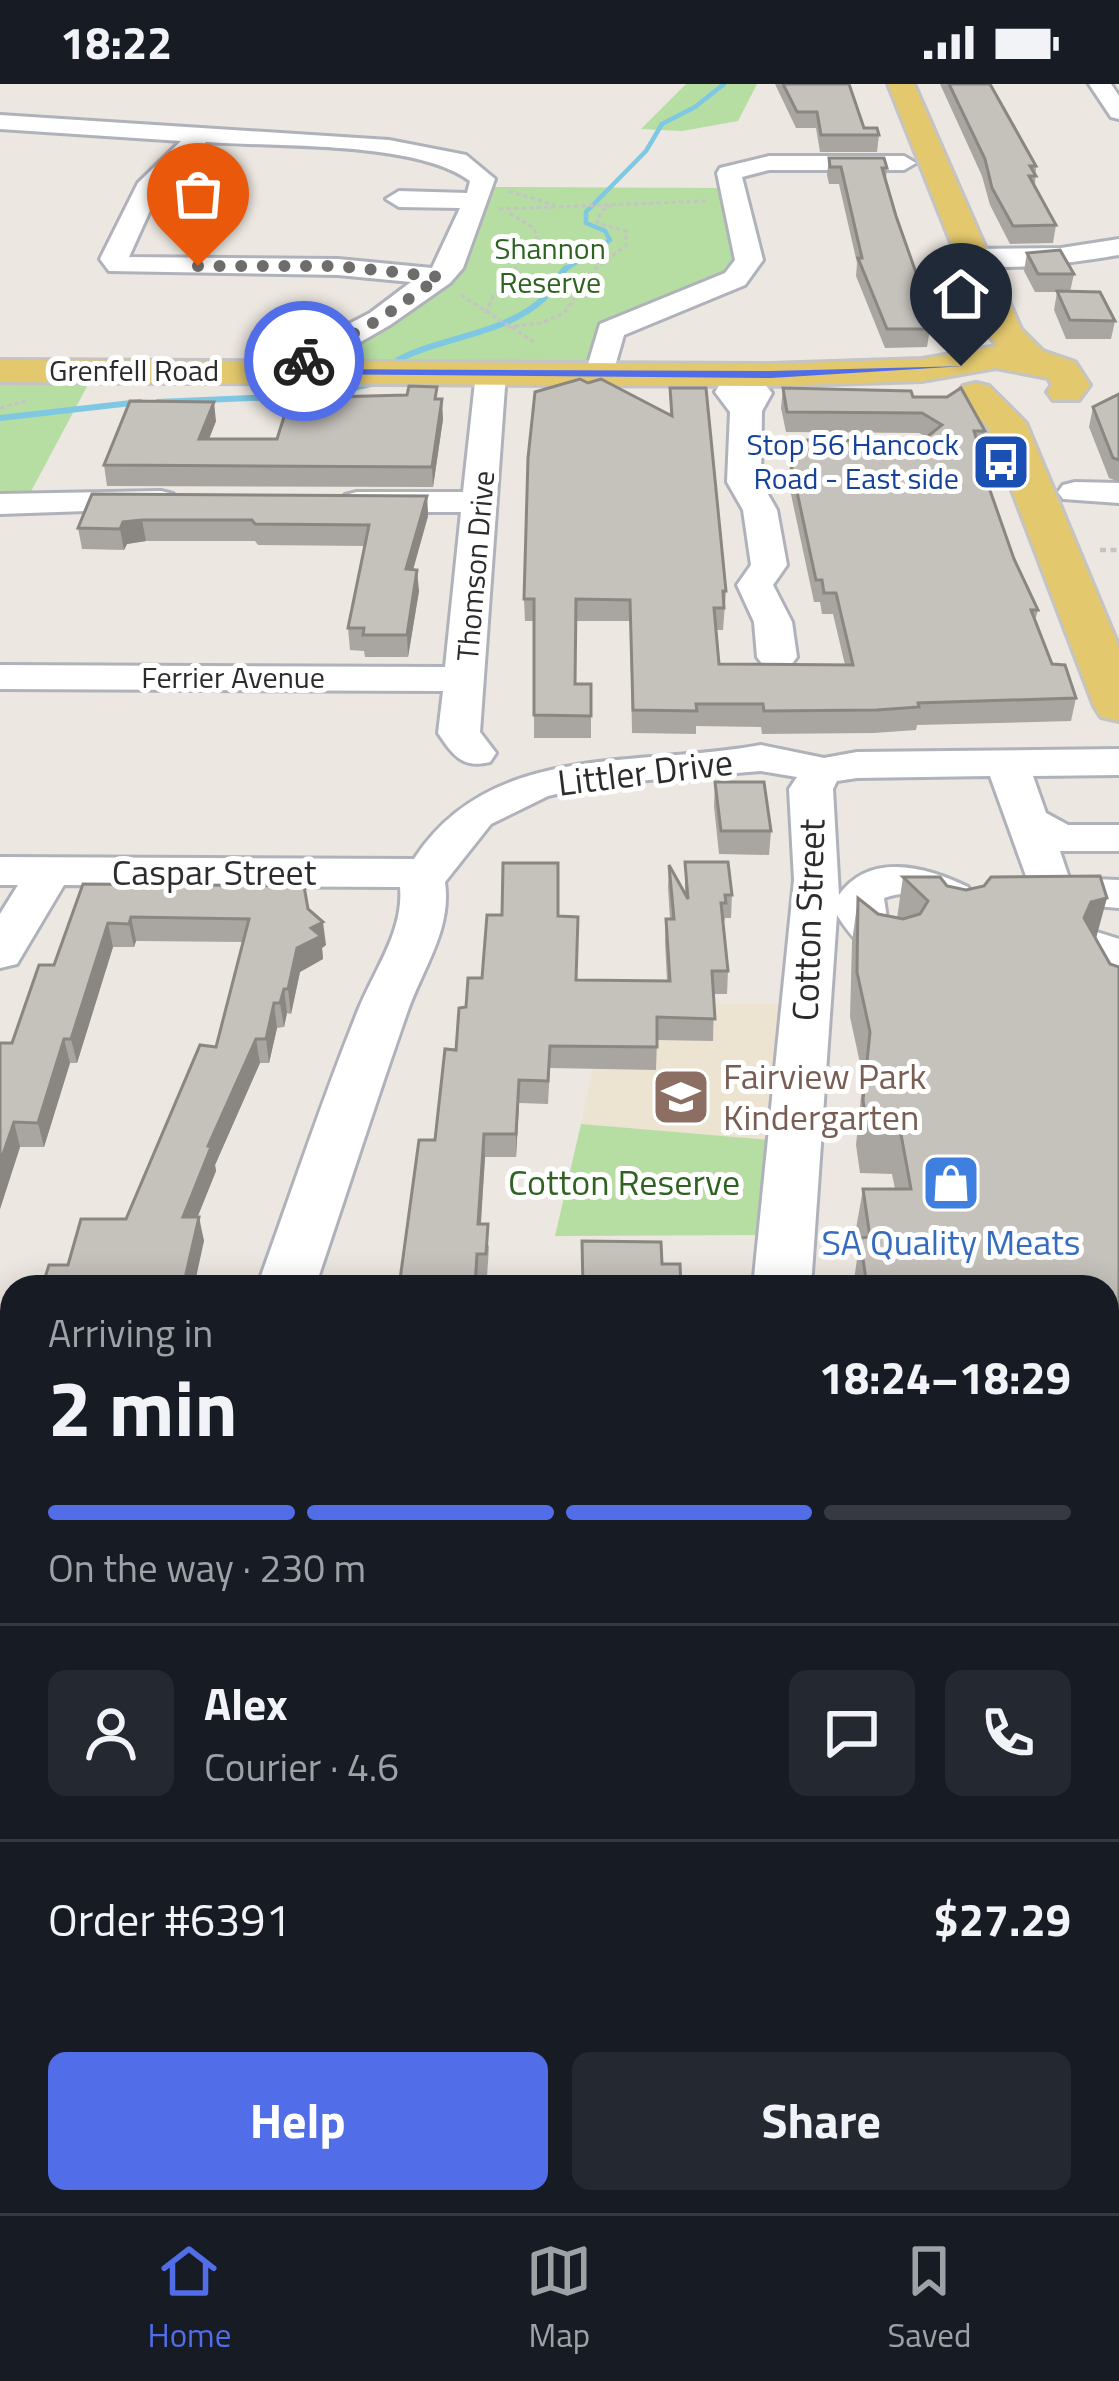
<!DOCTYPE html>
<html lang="en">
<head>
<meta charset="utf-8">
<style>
  body { margin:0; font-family:"Titillium Web",sans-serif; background:#242831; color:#f1f3f6; height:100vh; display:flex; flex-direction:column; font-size:45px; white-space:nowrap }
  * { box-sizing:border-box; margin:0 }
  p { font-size:39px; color:#9ea1a6 }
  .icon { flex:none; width:66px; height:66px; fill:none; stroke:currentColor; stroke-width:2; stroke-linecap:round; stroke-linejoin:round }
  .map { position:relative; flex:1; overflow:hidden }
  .side { position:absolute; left:0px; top:1191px; width:1119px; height:939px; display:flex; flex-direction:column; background:#171b24; border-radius:36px 36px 0 0; box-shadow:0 6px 30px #0003 }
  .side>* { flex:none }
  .pin { position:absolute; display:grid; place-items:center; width:102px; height:102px; color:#fff; margin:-123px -51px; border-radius:50% 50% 50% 0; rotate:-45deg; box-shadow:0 0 12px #0007 }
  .pin .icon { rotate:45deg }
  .courier { position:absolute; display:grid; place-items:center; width:120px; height:120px; margin:-60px; border:9px solid #516de8; border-radius:50%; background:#fff; color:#222; box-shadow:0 3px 15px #0007 }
  .overview em { font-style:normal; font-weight:700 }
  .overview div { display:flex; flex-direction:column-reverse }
  .overview { display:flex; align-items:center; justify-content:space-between; height:204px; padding:0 48px }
  h1 { font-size:78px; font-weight:700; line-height:90px }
  .bar { display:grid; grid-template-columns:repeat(4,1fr); gap:18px 12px; align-content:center; height:144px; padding:0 48px }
  .bar i { height:15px; border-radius:9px; background:#363941 }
  .bar .selected { background:#516de8 }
  .bar p { grid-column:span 4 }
  .line { display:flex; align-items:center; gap:30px; padding:0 48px; border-top:3px solid #363941 }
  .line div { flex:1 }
  .round { display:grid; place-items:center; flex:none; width:126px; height:126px; border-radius:18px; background:#242831 }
  .cta { display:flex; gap:24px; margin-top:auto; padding:24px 48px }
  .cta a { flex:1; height:138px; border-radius:18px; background:#516de8; color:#fff; font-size:48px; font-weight:700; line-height:138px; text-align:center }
  .cta a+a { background:#242831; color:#f1f3f6 }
  .status { display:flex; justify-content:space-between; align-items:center; height:84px; padding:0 60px; background:#171b24; direction:ltr }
  .status svg { height:33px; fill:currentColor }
  .dock { display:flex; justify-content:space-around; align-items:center; height:168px; border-top:3px solid #363941; background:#171b24; font-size:33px; color:#9ea1a6 }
  .dock a { display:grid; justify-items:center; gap:6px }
  .dock .selected { color:#516de8 }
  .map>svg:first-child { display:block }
  .education { fill:#ece3d1 }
  .green { fill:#b6dda2 }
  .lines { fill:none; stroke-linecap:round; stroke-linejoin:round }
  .stream-far1 { stroke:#7ec8e3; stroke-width:4.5 }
  .stream { stroke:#7ec8e3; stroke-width:6 }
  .minor-casing { stroke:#b0b2bb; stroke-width:6 }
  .major-casing { stroke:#c4c4c4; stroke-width:6 }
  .path-far1 { stroke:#c4c4c4; stroke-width:3; stroke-dasharray:4.5 3; stroke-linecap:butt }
  .path { stroke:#c4c4c4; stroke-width:4.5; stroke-dasharray:6 4.5; stroke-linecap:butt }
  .minor { fill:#fff; fill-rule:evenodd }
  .major { fill:#e3c86e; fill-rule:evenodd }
  .wall { fill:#a9a6a1 }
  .shaded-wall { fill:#8a8783 }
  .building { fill:#c5c1bb; stroke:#8a8783; stroke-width:3 }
  .route { fill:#516de8 }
  .done { stroke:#6f6d6b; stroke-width:12; stroke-dasharray:0 21.6 }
  .labels { text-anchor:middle; stroke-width:10; stroke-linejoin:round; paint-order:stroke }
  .far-park-label { font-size:30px; fill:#2f6322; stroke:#fff }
  .far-street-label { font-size:30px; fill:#2c2c2c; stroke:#fff }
  .far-transit-label { font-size:30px; fill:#164399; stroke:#fff; text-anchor:end }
  .street-label { font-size:36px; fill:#2c2c2c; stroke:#fff }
  .education-label { font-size:36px; fill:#785e54; stroke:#fff; text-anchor:start }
  .park-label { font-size:36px; fill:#2f6322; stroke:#fff }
  .shop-label { font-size:36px; fill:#366cbe; stroke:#fff }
</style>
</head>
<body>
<div class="status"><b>18:22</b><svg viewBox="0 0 49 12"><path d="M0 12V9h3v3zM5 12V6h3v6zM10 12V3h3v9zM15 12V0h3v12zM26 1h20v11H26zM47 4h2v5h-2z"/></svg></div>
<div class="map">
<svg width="1119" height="2129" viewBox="0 0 1119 2129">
  <rect width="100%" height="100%" fill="#ece7e0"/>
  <polygon class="education" points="607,919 785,920 770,1056 581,1040"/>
  <g class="green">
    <polygon points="686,0 757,0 738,37 682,47 641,45"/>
    <polygon points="493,103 726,104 739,185 601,244 587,281 323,283 315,272 434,205"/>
    <polygon points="0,294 91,295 28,413 0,416"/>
    <polygon points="581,1040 770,1056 763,1151 555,1152"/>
  </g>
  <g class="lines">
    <polyline class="stream-far1" points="563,187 610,156 605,147 586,139 586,128 646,67 662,40 695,23 724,0"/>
    <g class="stream">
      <path d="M398,276C443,252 504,251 543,215C552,207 556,193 566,184"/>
      <polyline points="158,318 321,311 375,299"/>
      <polyline points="0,334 140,318"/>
    </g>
    <g class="minor-casing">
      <g id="minor">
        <polygon points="1089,0 1111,0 1119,12 1119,35 1111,33"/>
        <path d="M0,31L389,56L466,71L495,95L463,184L450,199L390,241L293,297L278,288L297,267L370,229L411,198L338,191L109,187L100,175L138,99L181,57L0,45ZM206,58C275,63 417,57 470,97L467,109L399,107L386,115L399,123L460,124L432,184L338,175L129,173L161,102Z"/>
        <polygon points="769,72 904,72 916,79 904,86 769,86 742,93 763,176 745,201 624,251 611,296 589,296 585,290 600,240 725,189 735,176 717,89 720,84"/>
        <path d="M1119,155V171C1087,176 984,194 961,173L975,165L1061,164Z"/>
        <path d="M491,280L506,289L480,648L496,669L490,678C462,685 453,671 438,649L443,607L0,605V581L445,583L461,428H357L345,425L340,418L345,411L357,408H463L476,289Z"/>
        <polygon points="741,282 752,285 772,309 762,327 761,398 777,426 787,481 773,501 792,538 797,573 791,581 763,581 757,573 754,538 737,501 751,481 743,426 727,398 730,328 715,308 730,285"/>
        <polygon points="1075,398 1119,399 1119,419 1063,415 1058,408 1063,401"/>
        <polygon points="161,407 173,410 178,417 173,424 0,430 0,410"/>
        <path d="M761,661L824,674L857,668L1119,665V691L1033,692L1046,729L1068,741H1119V767H1060L1069,794L1119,796V824L1035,817L990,692L857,694L837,697L833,705L839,811C870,767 927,783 968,803L979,830L973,840L956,844L939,840C924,818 917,802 884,814L887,835L916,862L909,872C874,881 855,859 837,831L811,1203H753L794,796L789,705L797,693L761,687L599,700L548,712L491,740L445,798C452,846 422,885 407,929C375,1020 346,1112 315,1203H257C291,1110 322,1015 359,924C375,885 404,846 400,803L64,801L17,880L0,884V830L18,801H0V773L414,775C491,656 640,684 761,661Z"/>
        <polygon points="1097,848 1119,855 1119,888 1080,873 1073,863 1080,853"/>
        <polygon points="1107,1488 1119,1489 1119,1547 1107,1546"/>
        <polygon points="0,1573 12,1574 12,1638 0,1637"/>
        <polygon points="12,2086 12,2118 81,2118 78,2129 0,2129 0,2106"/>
        <rect x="683" y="2118" width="86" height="11"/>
        <polygon points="789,2118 883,2118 887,2129 794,2129"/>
      </g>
    </g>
    <g class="major-casing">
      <g id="major">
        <polygon points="888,0 914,0 1021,245 1043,267 1075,278 1090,301 1079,316 1053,316 1047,308 1052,301 1048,294 996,284 922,297 771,302 0,298 0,276 771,280 922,275 997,262 987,249"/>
        <polygon points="976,299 989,302 1026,339 1119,563 1119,637 1101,633 1094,622 988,343 957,310 963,302"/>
      </g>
    </g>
    <g class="path-far1">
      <polyline points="509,107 554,121"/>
      <polyline points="499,125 708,117"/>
      <polyline points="461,211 536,259"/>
      <polyline points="486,229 493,212 512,196 518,177 537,154 534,144 507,128"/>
      <polyline points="507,243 541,239 564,229 595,185 626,161 626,147 597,139 601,127 611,122"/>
      <polyline points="0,324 25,317"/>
    </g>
    <polyline class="path" points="1100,466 1119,466"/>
    <use href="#minor" class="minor"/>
    <use href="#major" class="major"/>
  </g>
  <g class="wall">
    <polygon points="775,0 849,0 864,44 879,51 877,68 820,68 816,44 796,44"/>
    <polygon points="940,0 990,0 1036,82 1035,102 1056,141 1053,159 1010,160 990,121 982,92"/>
    <polygon points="829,74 887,84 886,95 896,132 932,234 927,263 885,264 856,192 857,179 839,100 829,100 827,91"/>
    <polygon points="1027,169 1074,190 1070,208 1115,237 1111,255 1066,255 1054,226 1057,208 1035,208 1024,187"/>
    <polygon points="588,299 670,330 670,304 726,507 723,546 716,546 719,580 845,581 833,530 822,530 820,518 814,518 789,401 791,356 922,357 927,353 919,349 786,348 781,324 783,304 913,313 985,347 982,367 980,367 982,372 980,380 1014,475 1038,526 1035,537 1052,580 1076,614 1071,637 917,641 916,646 874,649 762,650 761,643 696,642 696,650 632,649 630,537 576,537 575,600 591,600 591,654 534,654 534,537 525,537 524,515"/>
    <polygon points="1119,310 1119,398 1109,394 1089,343 1093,323"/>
    <polygon points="437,315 443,335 433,403 107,402 104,381 216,337 209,355 277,355"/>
    <polygon points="92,410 427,412 428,432 413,486 419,507 408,573 365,573 364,567 350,566 348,544 365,462 258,461 255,457 146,457 127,460 124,466 82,465 78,444"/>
    <polygon points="715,698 771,747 769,771 719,770 714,722"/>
    <polygon points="685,778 732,811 731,834 725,834 723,842 728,887 727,910 714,910 713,957 657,956 656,986 550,984 548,1020 519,1019 516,1073 485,1073 481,1140 489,1163 487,1193 478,1193 435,1056 466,923 482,894 558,832 576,896 667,897 665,857 666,835 670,835 668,803 669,781 685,809"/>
    <polygon points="903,793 947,802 1096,856 1110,880 1119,883 1119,1485 1112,1484 1107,1497 1107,1203 853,1203 858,1168 855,1150 863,1105 895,1105 892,1090 860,1089 856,1061 863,993 850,933 852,858 858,814 878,830 897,834"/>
    <polygon points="83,800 308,825 326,861 322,864 323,875 300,888 291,930 287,929 284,943 277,944 269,979 260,979 215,1081 216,1087 197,1133 204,1157 68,1181 126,1135 216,963 243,858 136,857 134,863 113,863 77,979 70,979 44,1063 20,1063 0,1125 0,959 12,959 54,881"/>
    <polygon points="12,1468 12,1503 5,1484"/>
    <rect x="1107" y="1554" width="12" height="239"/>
  </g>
  <g class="shaded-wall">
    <polygon points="442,315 443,335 433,403 432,383"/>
    <polygon points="214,318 216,337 201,375 199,355"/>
    <polygon points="427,412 428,432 407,507 406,485"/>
    <polygon points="142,436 146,457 127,460 124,466 120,445 123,438"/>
    <polygon points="417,486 419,507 408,573 407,551"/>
    <polygon points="1107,814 1095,858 1084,834 1091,818"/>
    <polygon points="131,833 136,857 134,863 129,840"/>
    <polygon points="323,838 326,861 322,864 323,875 300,888 291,930 288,905 297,864 311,844"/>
    <polygon points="108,839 113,863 77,979 71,955"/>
    <polygon points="284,905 287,929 284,943 280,919"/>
    <polygon points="274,919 277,944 269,979 266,955"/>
    <polygon points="64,955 70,979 44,1063 38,1039"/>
    <polygon points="256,955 260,979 215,1081 216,1087 188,1157 183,1133 208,1062"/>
    <polygon points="519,996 519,1019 516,1073 516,1050"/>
    <polygon points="14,1038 20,1063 0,1125 0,1079"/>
    <polygon points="484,1050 485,1073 479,1163 478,1140"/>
    <polygon points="199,1133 204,1157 194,1203 183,1203"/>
  </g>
  <g class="building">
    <polygon points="783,0 849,0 864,44 877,44 879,51 821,51 817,28 797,28"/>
    <polygon points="949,0 990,0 1036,82 1030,82 1036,92 1029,92 1056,141 1013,142 992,104 985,75"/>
    <polygon points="829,74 884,74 887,84 882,84 896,132 932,234 925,234 930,245 887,245 858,174 862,174 841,83 830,83"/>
    <polygon points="1060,166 1074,190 1038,190 1027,169"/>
    <polygon points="1057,207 1100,208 1115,237 1070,236"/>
    <polygon points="580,295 588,299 601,295 672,332 670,304 706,304 726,507 723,507 724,524 714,524 719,580 853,581 836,509 824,509 822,496 816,496 791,380 791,356 922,357 942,341 922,329 787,328 783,304 911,307 913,313 947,313 961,304 985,347 974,347 982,372 978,372 1014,475 1038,526 1031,526 1052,580 1065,581 1076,614 918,619 919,623 877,626 764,627 763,620 696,620 697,627 633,626 630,516 576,515 575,600 591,600 591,632 534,631 534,515 524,515 528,374 535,308"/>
    <polygon points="409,302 437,303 435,315 442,315 432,383 104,381 130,317 214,318 199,355 277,355 290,314 407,311"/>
    <polygon points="1119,310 1119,376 1113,374 1093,323"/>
    <polygon points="92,410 427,412 406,485 417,486 407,551 363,551 364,544 348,544 369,441 255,440 252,436 142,436 123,438 120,445 78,444"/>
    <polygon points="715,698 764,698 771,747 721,747"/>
    <polygon points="685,778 728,778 732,811 725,811 726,819 721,819 728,887 712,887 715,935 657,933 657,963 550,962 548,997 519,996 516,1050 484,1050 478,1140 488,1140 486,1170 477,1170 475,1203 399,1203 419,1056 435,1056 445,965 456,966 459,924 466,923 468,894 482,894 487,831 502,831 503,779 558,779 558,832 578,833 576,896 670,897 666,835 674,835 669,781 688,815"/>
    <polygon points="1100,792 1107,814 1091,818 1084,834 1110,880 1119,883 1119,1466 1107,1466 1107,1203 867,1203 860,1154 870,1153 863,1105 911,1105 900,1045 867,1044 863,1016 870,948 857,888 858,814 878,830 903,835 920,830 928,817 903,793 940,793 947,802 966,806 984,802 991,793"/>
    <polygon points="83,800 304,802 308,825 323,838 311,844 321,852 297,864 288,905 284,905 280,919 274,919 266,955 256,955 208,1062 211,1063 183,1133 199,1133 183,1203 42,1203 49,1181 68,1181 81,1135 126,1135 200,961 216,963 249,835 131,833 129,840 108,839 71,955 64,955 38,1039 14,1038 0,1079 0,959 12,959 39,881 54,881"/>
    <polygon points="582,1157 661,1158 662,1180 680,1180 681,1203 583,1203"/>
    <polygon points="12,1468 12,1485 5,1484"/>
    <polygon points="1107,1554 1119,1554 1119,1753 1107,1752"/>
  </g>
  <polygon class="route" points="304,274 309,277 302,285 771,287 966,282 771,294 289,290"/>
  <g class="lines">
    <polyline class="done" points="198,182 338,182 440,193 380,235 304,277"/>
  </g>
  <defs>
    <g id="bus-square" transform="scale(3)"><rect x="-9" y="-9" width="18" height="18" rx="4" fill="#1a4fb4" stroke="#fff"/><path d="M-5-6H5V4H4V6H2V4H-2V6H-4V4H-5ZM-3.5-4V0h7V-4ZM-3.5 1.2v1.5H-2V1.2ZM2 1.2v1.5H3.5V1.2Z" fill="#fff"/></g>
    <g id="school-square" transform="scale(3)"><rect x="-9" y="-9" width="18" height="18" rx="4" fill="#8d6e63" stroke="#fff"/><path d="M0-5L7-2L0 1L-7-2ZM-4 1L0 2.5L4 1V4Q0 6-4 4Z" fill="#fff"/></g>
    <g id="shop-square" transform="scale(3)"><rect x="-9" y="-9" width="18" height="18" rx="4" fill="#3f7fe0" stroke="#fff"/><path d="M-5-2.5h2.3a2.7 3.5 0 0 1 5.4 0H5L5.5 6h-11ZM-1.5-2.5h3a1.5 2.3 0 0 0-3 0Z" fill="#fff"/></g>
  </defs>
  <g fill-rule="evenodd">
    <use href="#bus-square" x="1001" y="378"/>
    <use href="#school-square" x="681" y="1013"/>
    <use href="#shop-square" x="951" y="1099"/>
  </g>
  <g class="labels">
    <g class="far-park-label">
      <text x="550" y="175">Shannon<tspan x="550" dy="34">Reserve</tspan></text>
    </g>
    <g class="far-street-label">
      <text x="134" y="297">Grenfell Road</text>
      <text transform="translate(476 482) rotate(-85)" y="10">Thomson Drive</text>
      <text x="233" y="604">Ferrier Avenue</text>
    </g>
    <g class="far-transit-label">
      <text x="959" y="371">Stop 56 Hancock<tspan x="959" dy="34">Road - East side</tspan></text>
    </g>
    <g class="street-label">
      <text transform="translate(645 688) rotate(-7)" y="13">Littler Drive</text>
      <text x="214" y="801">Caspar Street</text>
      <text transform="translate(808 836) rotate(-88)" y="13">Cotton Street</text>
    </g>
    <g class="education-label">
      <text x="723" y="1005">Fairview Park<tspan x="723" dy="41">Kindergarten</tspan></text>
    </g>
    <g class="park-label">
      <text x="624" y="1111">Cotton Reserve</text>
    </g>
    <g class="shop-label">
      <text x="951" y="1171">SA Quality Meats</text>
    </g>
  </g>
</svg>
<div class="pin" style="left:198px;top:182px;background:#ea580c"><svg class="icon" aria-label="bag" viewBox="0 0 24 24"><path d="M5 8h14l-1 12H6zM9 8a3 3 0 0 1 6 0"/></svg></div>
<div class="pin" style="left:961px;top:282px;background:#1f2937"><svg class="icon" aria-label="home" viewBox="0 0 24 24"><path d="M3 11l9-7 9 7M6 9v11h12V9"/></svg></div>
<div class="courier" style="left:304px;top:277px"><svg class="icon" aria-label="bike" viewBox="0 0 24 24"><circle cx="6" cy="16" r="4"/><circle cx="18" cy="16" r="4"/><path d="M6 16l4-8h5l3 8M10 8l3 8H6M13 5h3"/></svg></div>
<section class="side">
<div class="overview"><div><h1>2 min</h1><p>Arriving in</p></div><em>18:24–18:29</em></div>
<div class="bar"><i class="selected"></i><i class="selected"></i><i class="selected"></i><i></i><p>On the way · 230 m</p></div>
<div class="line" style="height:216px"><a class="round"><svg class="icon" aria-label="person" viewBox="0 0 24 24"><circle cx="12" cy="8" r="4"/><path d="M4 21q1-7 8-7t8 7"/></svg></a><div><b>Alex</b><p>Courier · 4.6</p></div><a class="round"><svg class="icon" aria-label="chat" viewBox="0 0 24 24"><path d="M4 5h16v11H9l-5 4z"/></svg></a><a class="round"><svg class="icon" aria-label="phone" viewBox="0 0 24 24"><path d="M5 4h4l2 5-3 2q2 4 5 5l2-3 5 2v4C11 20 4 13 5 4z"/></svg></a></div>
<div class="line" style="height:156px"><div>Order #6391</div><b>$27.29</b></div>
<div class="cta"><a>Help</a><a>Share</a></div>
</section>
</div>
<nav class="dock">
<a class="selected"><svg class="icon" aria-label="home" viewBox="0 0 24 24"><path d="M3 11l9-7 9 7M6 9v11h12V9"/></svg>Home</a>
<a><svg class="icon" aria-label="map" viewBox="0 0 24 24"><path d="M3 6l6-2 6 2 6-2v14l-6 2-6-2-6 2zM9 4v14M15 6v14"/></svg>Map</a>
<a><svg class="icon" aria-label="saved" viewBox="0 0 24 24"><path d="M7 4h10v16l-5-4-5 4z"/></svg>Saved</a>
</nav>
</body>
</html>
